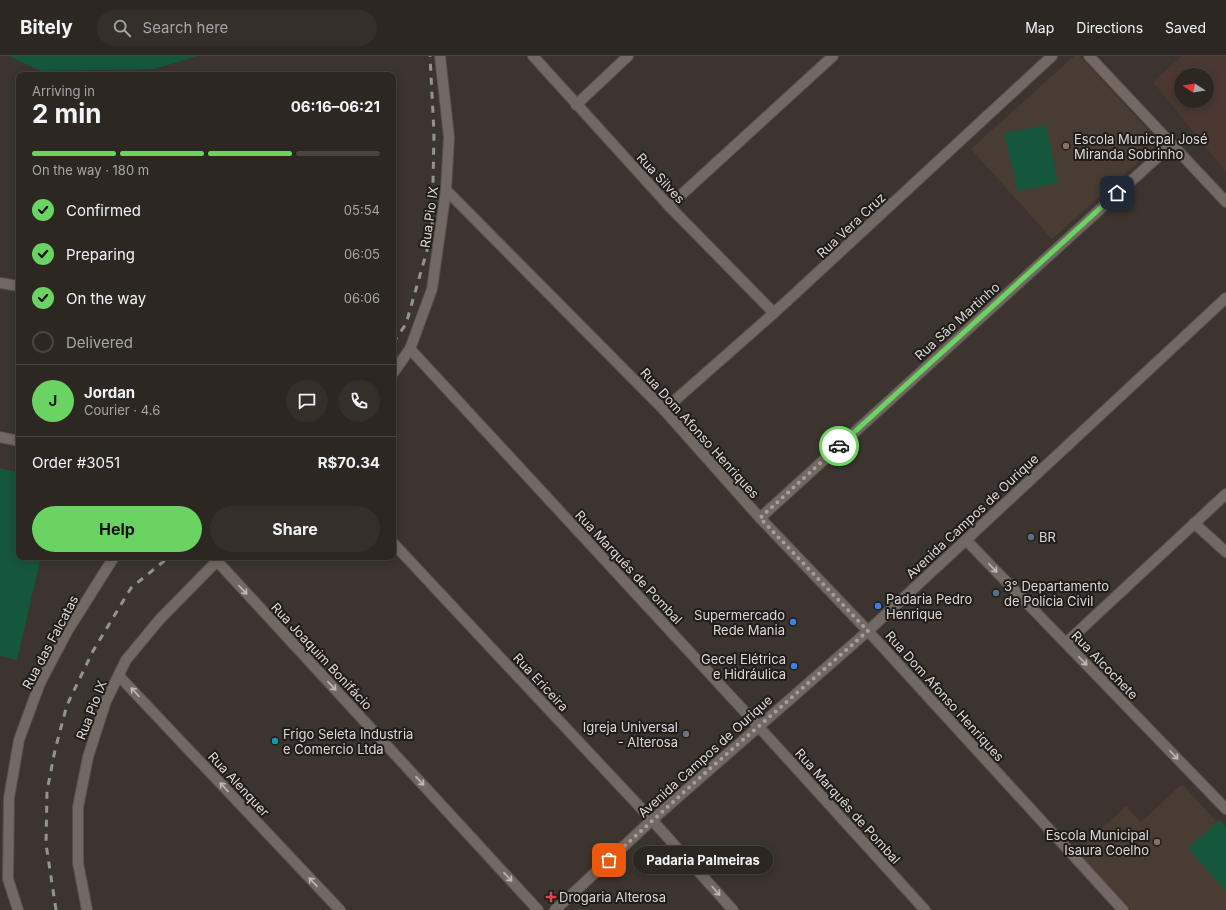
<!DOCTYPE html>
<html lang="en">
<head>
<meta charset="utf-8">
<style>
  body { margin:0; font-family:Inter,sans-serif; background:#352f2a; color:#f1f3f6; height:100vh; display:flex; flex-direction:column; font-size:15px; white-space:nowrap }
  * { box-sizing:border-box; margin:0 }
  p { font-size:13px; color:#a7a5a5 }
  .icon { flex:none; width:22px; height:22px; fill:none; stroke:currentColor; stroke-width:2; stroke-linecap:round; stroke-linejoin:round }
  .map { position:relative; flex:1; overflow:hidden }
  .drawer { position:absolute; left:16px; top:16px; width:380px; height:488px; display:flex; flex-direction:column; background:#2d2722; border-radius:8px; box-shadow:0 2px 10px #0003,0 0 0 1px #484440 }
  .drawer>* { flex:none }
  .needle { width:26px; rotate:282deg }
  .fabs { position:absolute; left:1174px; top:12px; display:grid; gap:8px }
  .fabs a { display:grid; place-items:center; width:40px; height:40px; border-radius:50%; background:#2d2722; box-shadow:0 2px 10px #0003,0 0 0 1px #484440; font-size:20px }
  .pin { position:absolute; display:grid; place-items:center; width:34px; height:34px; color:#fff; margin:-17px; border-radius:8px; box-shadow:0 2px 6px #0006 }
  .courier { position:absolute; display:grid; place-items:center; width:40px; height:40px; margin:-20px; border:3px solid #6bd362; border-radius:50%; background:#fff; color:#222; box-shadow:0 1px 5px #0007 }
  .bubble { position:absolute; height:28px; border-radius:14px; background:#2d2722; box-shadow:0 2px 10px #0003,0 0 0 1px #484440; font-size:13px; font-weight:700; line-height:28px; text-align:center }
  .head em { font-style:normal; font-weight:700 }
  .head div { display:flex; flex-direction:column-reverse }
  .head { display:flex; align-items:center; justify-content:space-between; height:68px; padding:0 16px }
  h1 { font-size:26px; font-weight:700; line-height:30px }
  .bar { display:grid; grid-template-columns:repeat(4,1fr); gap:6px 4px; align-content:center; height:48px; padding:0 16px }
  .bar i { height:5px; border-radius:3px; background:#484440 }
  .bar .active { background:#6bd362 }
  .bar p { grid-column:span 4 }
  .line { display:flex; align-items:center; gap:10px; padding:0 16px; border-top:1px solid #484440 }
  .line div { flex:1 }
  .round { display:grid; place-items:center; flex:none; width:42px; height:42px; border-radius:21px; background:#352f2a }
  ol { padding:0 16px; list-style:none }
  li { display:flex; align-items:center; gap:12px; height:44px }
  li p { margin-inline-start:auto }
  li .icon { padding:4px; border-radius:50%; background:#6bd362; color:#111; stroke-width:4 }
  li:last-child { color:#a7a5a5 }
  li i { width:22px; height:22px; border:2px solid #484440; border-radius:50% }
  .cta { display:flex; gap:8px; margin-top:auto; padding:8px 16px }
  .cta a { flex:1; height:46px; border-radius:24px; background:#6bd362; color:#111; font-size:16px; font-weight:700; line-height:46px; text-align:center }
  .cta a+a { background:#352f2a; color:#f1f3f6 }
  header { display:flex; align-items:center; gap:24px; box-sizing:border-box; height:56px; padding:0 20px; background:#2d2722; border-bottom:1px solid #484440 }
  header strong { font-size:19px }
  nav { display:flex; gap:22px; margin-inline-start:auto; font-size:14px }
  .search { width:280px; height:36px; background:#352f2a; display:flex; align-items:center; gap:10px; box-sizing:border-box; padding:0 14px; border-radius:22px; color:#a7a5a5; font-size:15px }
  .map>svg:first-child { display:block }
  .built { fill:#493c32 }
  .industrial { fill:#4b3831; fill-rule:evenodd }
  .green { fill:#15573c }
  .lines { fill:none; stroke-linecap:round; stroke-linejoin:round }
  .minor-casing { stroke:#57504c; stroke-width:12 }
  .tertiary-casing { stroke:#57504c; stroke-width:12 }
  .secondary-casing { stroke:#57504c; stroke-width:12 }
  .minor { stroke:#726963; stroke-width:10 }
  .tertiary { stroke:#726963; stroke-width:10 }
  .secondary { stroke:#726963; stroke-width:10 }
  .rail { stroke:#98928e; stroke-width:3; stroke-dasharray:7 7; stroke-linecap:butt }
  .oneway { stroke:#beb7b4 }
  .done { stroke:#a59f9b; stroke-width:4; stroke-dasharray:0 7.2 }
  .route { stroke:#6bd362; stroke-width:5 }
  .education-dot { fill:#8d6e63; stroke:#201c1a; stroke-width:1.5 }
  .service-dot { fill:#5c6f8a; stroke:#201c1a; stroke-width:1.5 }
  .shop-dot { fill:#3f7fe0; stroke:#201c1a; stroke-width:1.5 }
  .worship-dot { fill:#6b7280; stroke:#201c1a; stroke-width:1.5 }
  .culture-dot { fill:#0f9aa8; stroke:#201c1a; stroke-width:1.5 }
  .health-dot { fill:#e0444e; stroke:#201c1a; stroke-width:1.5 }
  .labels { text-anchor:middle; stroke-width:4; stroke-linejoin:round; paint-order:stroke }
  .poi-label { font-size:13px; fill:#ded9d6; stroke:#201c1a; text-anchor:start }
  .street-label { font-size:13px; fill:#ded9d6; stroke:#201c1a }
</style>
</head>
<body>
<header>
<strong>Bitely</strong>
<div class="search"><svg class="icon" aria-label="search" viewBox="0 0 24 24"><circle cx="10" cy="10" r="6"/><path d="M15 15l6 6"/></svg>Search here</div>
<nav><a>Map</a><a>Directions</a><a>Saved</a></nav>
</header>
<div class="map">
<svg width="1226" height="854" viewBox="0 0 1226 854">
  <rect width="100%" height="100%" fill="#3c342e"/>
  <g class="built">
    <polygon points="1074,0 1080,0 1160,87 1052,183 971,93"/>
    <polygon points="1182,728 1226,776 1226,854 1131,854 1077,796 1126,750 1141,766"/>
  </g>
  <path class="industrial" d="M1182,0H1226V116L1153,26ZM1181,19H1207V45H1181Z"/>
  <g class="green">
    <polygon points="9,0 198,0 154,13 41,15"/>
    <polygon points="1046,69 1058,127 1018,135 1004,77"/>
    <polygon points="0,412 19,417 19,501 41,501 17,604 0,600"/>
    <polygon points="1220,764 1226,771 1226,836 1188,792"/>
  </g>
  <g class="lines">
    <g class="minor-casing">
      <g id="minor">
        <polyline points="533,0 669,150 774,257"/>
        <polyline points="1089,0 1226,146"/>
        <polyline points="576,49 628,0"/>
        <polyline points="446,134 664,354 760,462 868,575"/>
        <polyline points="669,150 833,0"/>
        <polyline points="0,227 19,230"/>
        <polyline points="410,293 758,670 925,854"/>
        <polyline points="393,317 410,293 432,233 446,134 449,81 440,0"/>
        <polyline points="664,354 774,257 1052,0"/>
        <polyline points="0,381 19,385"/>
        <polyline points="760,462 1172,88"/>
        <polyline points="1194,467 1226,496"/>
        <polyline points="966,484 1226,753"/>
        <polyline points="393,487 652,764 733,854"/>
        <polyline points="217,505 538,854"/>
        <polyline points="1066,587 1226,438"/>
        <polyline points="119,620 340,854"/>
        <polyline points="18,854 8,823 9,742 19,684 40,627 68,574 114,501"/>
        <polyline points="87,854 78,807 78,751 88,701 106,645 126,604 160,563 221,501"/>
      </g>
    </g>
    <g class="tertiary-casing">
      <polyline id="tertiary" points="868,575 1123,854"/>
    </g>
    <g class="secondary-casing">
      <polyline id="secondary" points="555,854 652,764 868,575 1226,242"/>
    </g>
    <use href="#minor" class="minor"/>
    <use href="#tertiary" class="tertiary"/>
    <use href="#secondary" class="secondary"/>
    <g class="rail">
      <polyline points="393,287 406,268 432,177 434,77 430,0"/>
      <polyline points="56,854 46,788 47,735 55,694 67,649 93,595 131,532 169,501"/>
    </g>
  </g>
  <defs><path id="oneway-shaft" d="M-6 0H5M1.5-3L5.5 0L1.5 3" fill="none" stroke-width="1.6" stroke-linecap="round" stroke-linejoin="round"/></defs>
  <g class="oneway">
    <use href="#oneway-shaft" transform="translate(993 512) rotate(46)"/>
    <use href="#oneway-shaft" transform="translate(243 534) rotate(47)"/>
    <use href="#oneway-shaft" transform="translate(1083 605) rotate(46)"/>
    <use href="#oneway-shaft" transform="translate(332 630) rotate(47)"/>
    <use href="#oneway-shaft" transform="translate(135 636) rotate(-133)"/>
    <use href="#oneway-shaft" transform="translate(1174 699) rotate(46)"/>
    <use href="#oneway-shaft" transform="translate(420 725) rotate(47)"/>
    <use href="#oneway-shaft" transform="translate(224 731) rotate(-133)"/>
    <use href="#oneway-shaft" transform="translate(508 821) rotate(47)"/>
    <use href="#oneway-shaft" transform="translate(313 826) rotate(-133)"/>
    <use href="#oneway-shaft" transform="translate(716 835) rotate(48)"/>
  </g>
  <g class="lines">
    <polyline class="done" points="609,804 705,717 868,575 760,462 839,390"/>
    <polyline class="route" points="839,390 1117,137"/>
  </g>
  <g class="education-dot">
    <circle cx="1066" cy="90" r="4"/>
    <circle cx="1157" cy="786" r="4"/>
  </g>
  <g class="service-dot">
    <circle cx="1031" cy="481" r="4"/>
    <circle cx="996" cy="537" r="4"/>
  </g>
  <g class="shop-dot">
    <circle cx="878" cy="550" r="4"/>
    <circle cx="793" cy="566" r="4"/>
    <circle cx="794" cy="610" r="4"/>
  </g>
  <circle class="worship-dot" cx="686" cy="678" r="4"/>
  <circle class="culture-dot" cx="275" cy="685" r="4"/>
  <path class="health-dot" d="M549 835h4v4h4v4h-4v4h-4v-4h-4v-4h4z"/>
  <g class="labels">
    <g class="poi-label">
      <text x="1074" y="88">Escola Municpal José<tspan x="1074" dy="15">Miranda Sobrinho</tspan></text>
      <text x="1039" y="486">BR</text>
      <text x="1004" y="535">3° Departamento<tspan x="1004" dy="15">de Polícia Civil</tspan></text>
      <text x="886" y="548">Padaria Pedro<tspan x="886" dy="15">Henrique</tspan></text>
      <text x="785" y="564" text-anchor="end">Supermercado<tspan x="785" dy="15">Rede Mania</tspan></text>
      <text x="786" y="608" text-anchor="end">Gecel Elétrica<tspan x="786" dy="15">e Hidráulica</tspan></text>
      <text x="678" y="676" text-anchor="end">Igreja Universal<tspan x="678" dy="15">- Alterosa</tspan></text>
      <text x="283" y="683">Frigo Seleta Industria<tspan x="283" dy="15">e Comercio Ltda</tspan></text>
      <text x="1149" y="784" text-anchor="end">Escola Municipal<tspan x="1149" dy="15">Isaura Coelho</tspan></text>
      <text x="559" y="846">Drogaria Alterosa</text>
    </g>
    <g class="street-label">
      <text transform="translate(661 122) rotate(47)" y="5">Rua Silves</text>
      <text transform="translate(429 161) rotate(-82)" y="5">Rua Pio IX</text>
      <text transform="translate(851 169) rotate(-43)" y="5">Rua Vera Cruz</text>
      <text transform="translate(957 265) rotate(-42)" y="5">Rua São Martinho</text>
      <text transform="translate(700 377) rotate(48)" y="5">Rua Dom Afonso Henriques</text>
      <text transform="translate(972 460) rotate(-43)" y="5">Avenida Campos de Ourique</text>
      <text transform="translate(629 511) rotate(47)" y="5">Rua Marquês de Pombal</text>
      <text transform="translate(50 586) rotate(-62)" y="5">Rua das Falcatas</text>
      <text transform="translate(322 600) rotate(47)" y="5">Rua Joaquim Bonifácio</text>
      <text transform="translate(1105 609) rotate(46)" y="5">Rua Alcochete</text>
      <text transform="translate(541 626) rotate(47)" y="5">Rua Ericeira</text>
      <text transform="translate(945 640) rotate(48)" y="5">Rua Dom Afonso Henriques</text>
      <text transform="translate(91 654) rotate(-69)" y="5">Rua Pio IX</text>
      <text transform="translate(705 700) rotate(-42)" y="5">Avenida Campos de Ourique</text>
      <text transform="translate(239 728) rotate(47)" y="5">Rua Alenquer</text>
      <text transform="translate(848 750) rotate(48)" y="5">Rua Marquês de Pombal</text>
    </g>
  </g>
</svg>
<div class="fabs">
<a><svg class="needle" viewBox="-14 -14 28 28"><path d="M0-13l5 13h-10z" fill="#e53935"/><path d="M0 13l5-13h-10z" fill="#a7a5a5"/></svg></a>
</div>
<div class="pin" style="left:609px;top:804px;background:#ea580c"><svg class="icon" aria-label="bag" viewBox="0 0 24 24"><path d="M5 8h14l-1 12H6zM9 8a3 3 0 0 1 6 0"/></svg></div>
<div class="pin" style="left:1117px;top:137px;background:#1f2937"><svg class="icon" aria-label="home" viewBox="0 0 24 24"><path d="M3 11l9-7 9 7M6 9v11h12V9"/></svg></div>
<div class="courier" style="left:839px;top:390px"><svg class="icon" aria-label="car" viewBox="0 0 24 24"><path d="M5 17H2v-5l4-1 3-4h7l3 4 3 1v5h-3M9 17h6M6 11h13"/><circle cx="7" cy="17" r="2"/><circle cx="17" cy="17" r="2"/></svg></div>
<div class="bubble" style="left:633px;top:790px;width:140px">Padaria Palmeiras</div>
<section class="drawer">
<div class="head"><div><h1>2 min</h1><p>Arriving in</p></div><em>06:16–06:21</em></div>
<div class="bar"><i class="active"></i><i class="active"></i><i class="active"></i><i></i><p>On the way · 180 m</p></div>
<ol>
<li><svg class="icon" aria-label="check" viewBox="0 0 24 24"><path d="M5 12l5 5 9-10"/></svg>Confirmed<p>05:54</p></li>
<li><svg class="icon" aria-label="check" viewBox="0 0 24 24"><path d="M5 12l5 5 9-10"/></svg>Preparing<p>06:05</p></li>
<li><svg class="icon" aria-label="check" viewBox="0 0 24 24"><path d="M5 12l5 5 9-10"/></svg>On the way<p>06:06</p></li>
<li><i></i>Delivered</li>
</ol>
<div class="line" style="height:72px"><b class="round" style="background:#6bd362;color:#111">J</b><div><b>Jordan</b><p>Courier · 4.6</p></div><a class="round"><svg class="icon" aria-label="chat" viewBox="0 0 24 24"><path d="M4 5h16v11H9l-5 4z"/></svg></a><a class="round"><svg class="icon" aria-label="phone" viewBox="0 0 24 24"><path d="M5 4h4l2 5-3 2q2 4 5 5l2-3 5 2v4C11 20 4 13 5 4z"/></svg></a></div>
<div class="line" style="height:52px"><div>Order #3051</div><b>R$70.34</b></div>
<div class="cta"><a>Help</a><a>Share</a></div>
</section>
</div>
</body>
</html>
